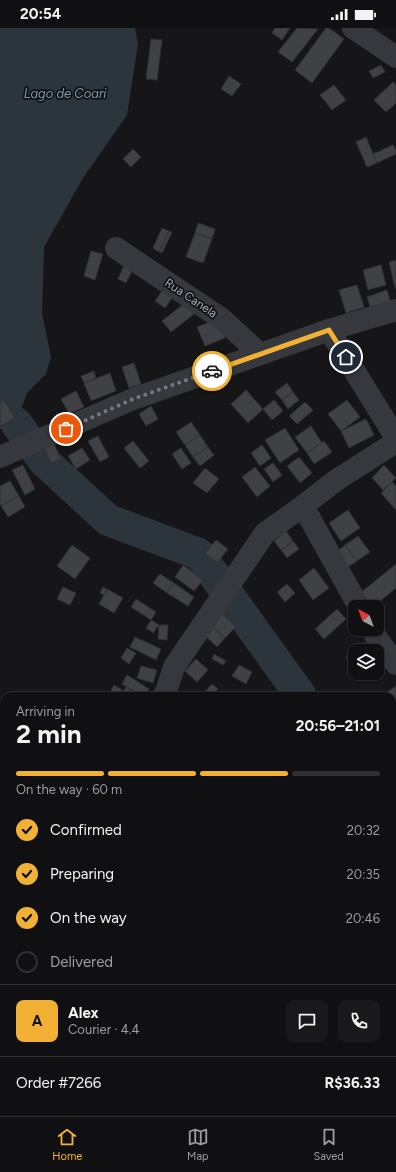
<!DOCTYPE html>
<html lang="en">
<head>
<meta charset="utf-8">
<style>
  body { margin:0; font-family:Figtree,sans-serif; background:#19191b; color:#f1f3f6; height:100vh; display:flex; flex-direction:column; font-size:15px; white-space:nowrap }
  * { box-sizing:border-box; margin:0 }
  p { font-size:13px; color:#9c9d9f }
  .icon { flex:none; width:22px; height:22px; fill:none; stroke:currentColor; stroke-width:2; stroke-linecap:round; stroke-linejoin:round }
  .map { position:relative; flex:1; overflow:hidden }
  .panel { position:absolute; left:0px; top:664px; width:396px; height:424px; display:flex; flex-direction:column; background:#101012; border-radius:12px 12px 0 0; box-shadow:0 1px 3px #0004,0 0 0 1px #303032 }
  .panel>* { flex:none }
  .needle { width:26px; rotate:319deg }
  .tools { position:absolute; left:348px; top:572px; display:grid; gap:8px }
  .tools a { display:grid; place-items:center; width:36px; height:36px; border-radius:8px; background:#101012; box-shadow:0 1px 3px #0004,0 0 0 1px #303032; font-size:20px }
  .pin { position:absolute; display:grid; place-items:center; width:34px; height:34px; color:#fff; margin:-17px; border:2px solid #fff; border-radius:50%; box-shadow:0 1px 4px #0007 }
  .courier { position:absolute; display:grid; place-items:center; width:40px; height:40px; margin:-20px; border:3px solid #f2b134; border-radius:50%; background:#fff; color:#222; box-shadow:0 1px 5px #0007 }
  .overview em { font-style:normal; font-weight:700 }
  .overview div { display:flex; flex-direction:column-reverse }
  .overview { display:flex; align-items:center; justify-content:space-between; height:68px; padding:0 16px }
  h1 { font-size:26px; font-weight:700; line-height:30px }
  .bar { display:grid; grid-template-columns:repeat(4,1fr); gap:6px 4px; align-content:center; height:48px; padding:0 16px }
  .bar i { height:5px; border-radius:3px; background:#303032 }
  .bar .on { background:#f2b134 }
  .bar p { grid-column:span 4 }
  .line { display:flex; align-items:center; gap:10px; padding:0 16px; border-top:1px solid #303032 }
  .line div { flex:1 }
  .round { display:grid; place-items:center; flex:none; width:42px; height:42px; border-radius:8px; background:#19191b }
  ol { padding:0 16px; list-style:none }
  li { display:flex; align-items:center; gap:12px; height:44px }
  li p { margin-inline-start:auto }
  li .icon { padding:4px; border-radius:50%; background:#f2b134; color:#111; stroke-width:4 }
  li:last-child { color:#9c9d9f }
  li i { width:22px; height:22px; border:2px solid #303032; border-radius:50% }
  .status { display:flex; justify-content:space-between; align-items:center; height:28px; padding:0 20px; background:#101012; direction:ltr }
  .status svg { height:11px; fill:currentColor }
  .menu { display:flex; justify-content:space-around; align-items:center; height:56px; border-top:1px solid #303032; background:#101012; font-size:11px; color:#9c9d9f }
  .menu a { display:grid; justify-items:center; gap:2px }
  .menu .on { color:#f2b134 }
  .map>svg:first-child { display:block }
  .water { fill:#2c353c }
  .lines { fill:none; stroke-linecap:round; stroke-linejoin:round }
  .river { stroke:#2c353c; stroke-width:32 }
  .building { fill:#404145; stroke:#303034 }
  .minor { stroke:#37383d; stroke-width:22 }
  .done { stroke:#757880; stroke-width:4; stroke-dasharray:0 7.2 }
  .route { stroke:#f2b134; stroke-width:5 }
  .labels { text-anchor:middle; stroke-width:3.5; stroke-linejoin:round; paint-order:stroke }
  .street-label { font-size:12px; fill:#a8adb8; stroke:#111113 }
  .water-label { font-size:13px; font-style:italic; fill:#7f9bb3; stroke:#111113 }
</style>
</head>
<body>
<div class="status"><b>20:54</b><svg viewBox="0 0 49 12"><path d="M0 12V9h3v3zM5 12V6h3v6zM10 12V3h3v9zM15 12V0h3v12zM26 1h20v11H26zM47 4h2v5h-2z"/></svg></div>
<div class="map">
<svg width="396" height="1088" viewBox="0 0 396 1088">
  <rect width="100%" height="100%" fill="#161618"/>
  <polygon class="water" points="0,0 135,0 138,16 127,87 83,150 44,219 42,285 51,329 46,346 27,365 16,395 0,401"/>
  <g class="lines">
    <g class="river">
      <polyline points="16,395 44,433 108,492 199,526 301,668"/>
      <polyline points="382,1084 382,1088"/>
    </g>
  </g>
  <g class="building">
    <polygon points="275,0 290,0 282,12 272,5"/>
    <polygon points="297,0 318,1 292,34 278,24"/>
    <polygon points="326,0 329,0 344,11 312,55 295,42"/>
    <polygon points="151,11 162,12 157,52 146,51"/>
    <polygon points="381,37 385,44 373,50 369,43"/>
    <polygon points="229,48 241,56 232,68 221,61"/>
    <polygon points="393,54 396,57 396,75 386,84 374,72"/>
    <polygon points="334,57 346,72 332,82 320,67"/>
    <polygon points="366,109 377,135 367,139 356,114"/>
    <polygon points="393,117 396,122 396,126 377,135 373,126"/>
    <polygon points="133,121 141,129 131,139 123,131"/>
    <polygon points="198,195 215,201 212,211 195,205"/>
    <polygon points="162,200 169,203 159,224 153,220"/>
    <polygon points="169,203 172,204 162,225 159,224"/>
    <polygon points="195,205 212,211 203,235 186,229"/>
    <polygon points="91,223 103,226 95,252 84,248"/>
    <polygon points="396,232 396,260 395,260 389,234"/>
    <polygon points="125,235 134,239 126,255 118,251"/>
    <polygon points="381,237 386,257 368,262 363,242"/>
    <polygon points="357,257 364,279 346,285 339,262"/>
    <polygon points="164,260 174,267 165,280 155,273"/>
    <polygon points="387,262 391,275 371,281 367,269"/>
    <polygon points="185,275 194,286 171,304 162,293"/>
    <polygon points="218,291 225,310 205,318 197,299"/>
    <polygon points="134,335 141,356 129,360 122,339"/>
    <polygon points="94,343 96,350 84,355 81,348"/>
    <polygon points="110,345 116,363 91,373 84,355"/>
    <polygon points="287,355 293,364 282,372 275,364"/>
    <polygon points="246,362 263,381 248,395 231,376"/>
    <polygon points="76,363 84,379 69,386 61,371"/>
    <polygon points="293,364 299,372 288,381 282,372"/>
    <polygon points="4,372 15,390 1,398 0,396 0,374"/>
    <polygon points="274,372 283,383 272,392 263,381"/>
    <polygon points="347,372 360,389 341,403 328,386"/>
    <polygon points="305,374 313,382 297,396 289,388"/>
    <polygon points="151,378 158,391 146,398 139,386"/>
    <polygon points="366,391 374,407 349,420 341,403"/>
    <polygon points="191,394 200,407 185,417 176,404"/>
    <polygon points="311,398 322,415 307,425 295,409"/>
    <polygon points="285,400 299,422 280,435 265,412"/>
    <polygon points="200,407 208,419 193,429 185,417"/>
    <polygon points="98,408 109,429 100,434 88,413"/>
    <polygon points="133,413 149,433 140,440 124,420"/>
    <polygon points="324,413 332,424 314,436 307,425"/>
    <polygon points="54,416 61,431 51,435 44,420"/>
    <polygon points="262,417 271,430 260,438 251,425"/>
    <polygon points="208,419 214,427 200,438 193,429"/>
    <polygon points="82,420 90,432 76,441 68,428"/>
    <polygon points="181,420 191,435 182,441 172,426"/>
    <polygon points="299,429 312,445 300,455 287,438"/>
    <polygon points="273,435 282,447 273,454 264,441"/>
    <polygon points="23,437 35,461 25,467 12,442"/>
    <polygon points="384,437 396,450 383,462 372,450"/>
    <polygon points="255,439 270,458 257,469 242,449"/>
    <polygon points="205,440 219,451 207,465 193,455"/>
    <polygon points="10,453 19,468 1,478 0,476 0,458"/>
    <polygon points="392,454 396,458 396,482 381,465"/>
    <polygon points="19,468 25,479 8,489 1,478"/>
    <polygon points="348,482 360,500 341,513 329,495"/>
    <polygon points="286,503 293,513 281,522 274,513"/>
    <polygon points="358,508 370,524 357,533 345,517"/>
    <polygon points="216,512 228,521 217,535 205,525"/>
    <polygon points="293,513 299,521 287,530 281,522"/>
    <polygon points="72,517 90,530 75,551 57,538"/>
    <polygon points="345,517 357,533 345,541 334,526"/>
    <polygon points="396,536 396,560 373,579 370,579 359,566"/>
    <polygon points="183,537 203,552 194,563 175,549"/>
    <polygon points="314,540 329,560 313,572 299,552"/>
    <polygon points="160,546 174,555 167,565 153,555"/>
    <polygon points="174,555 194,569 188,578 167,565"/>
    <polygon points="287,556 295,565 285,574 277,564"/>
    <polygon points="63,559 76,565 70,577 57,571"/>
    <polygon points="103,559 107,561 104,567 100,565"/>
    <polygon points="107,561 123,570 114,585 99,576"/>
    <polygon points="136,571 156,584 151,592 131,579"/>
    <polygon points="337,581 346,591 324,611 315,601"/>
    <polygon points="218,582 236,599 225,610 207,594"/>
    <polygon points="151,592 159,597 153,605 146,600"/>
    <polygon points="207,594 225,610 217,619 199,602"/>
    <polygon points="159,597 168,597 167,612 158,611"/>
    <polygon points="135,609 161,621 156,632 130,619"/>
    <polygon points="364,614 372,623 355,623 355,640 346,629"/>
    <polygon points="127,620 136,625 129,636 121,630"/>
    <polygon points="214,626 226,633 223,637 212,631"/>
    <polygon points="196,631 208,642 197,654 185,643"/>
    <polygon points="239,637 252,644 246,656 232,648"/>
    <polygon points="141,638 157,642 153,655 137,650"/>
    <polygon points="127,647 149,661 145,668 142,668 122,656"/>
    <polygon points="212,656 218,661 211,668 205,668 203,666"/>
    <polygon points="114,657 124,663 120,668 108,668"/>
    <polygon points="396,658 396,679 392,682 392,668 381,668"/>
    <polygon points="126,659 135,664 132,668 120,668"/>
    <polygon points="3,703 4,704 4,719 0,725 0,707"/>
    <polygon points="1,802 4,805 4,825 2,827 0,825 0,804"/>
    <polygon points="0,872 4,874 4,885 0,883"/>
    <polygon points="0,886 4,888 4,898 0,897"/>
    <polygon points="0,902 4,903 4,915 0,913"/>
    <polygon points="0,917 4,919 1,929 0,929"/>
    <polygon points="0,935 4,937 0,949"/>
    <polygon points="124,1084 161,1084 160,1088 135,1088"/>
    <polygon points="175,1084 199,1084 198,1088 185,1088"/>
    <polygon points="203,1084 226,1084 225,1088 202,1088"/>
    <polygon points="257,1084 264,1084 263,1088 256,1088"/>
    <polygon points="267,1084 281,1084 280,1087 267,1085"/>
    <polygon points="113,1085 124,1088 112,1088"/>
  </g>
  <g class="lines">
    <g class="minor">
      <polyline points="353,0 396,29"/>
      <polyline points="116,220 222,291 260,326"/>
      <polyline points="329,302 396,410"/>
      <polyline points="0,429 133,371 329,302 396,282"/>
      <polyline points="303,478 359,579"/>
      <polyline points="372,601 376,609 396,636"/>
      <polyline points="163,668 166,664 174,639 265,505 303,478 335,453 396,414"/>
      <polyline points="0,764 4,768"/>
      <polyline points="0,1004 4,993"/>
      <polyline points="94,1088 95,1084"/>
      <polyline points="235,1088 236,1084"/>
    </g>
  </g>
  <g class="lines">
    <polyline class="done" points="66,401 133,371 212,343"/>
    <polyline class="route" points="212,343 329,302 346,329"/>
  </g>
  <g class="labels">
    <g class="street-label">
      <text transform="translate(191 270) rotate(34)" y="4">Rua Canela</text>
    </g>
    <g class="water-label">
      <text x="65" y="70">Lago de Coari</text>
    </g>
  </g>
</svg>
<div class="tools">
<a><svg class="needle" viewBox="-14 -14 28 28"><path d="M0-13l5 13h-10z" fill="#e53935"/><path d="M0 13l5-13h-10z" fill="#9c9d9f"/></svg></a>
<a><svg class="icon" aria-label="layers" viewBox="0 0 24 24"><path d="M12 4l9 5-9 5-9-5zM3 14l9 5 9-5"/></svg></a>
</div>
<div class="pin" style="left:66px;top:401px;background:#ea580c"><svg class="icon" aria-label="bag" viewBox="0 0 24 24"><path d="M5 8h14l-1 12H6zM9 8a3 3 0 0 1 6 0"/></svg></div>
<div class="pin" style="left:346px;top:329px;background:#1f2937"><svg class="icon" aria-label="home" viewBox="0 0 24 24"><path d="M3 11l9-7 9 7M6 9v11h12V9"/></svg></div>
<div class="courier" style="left:212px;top:343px"><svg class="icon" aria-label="car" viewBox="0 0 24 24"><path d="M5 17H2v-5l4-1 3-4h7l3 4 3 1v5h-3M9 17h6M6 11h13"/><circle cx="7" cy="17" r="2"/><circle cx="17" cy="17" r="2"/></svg></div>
<section class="panel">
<div class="overview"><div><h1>2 min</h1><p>Arriving in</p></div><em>20:56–21:01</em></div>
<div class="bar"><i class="on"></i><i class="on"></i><i class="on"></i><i></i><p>On the way · 60 m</p></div>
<ol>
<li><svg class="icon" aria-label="check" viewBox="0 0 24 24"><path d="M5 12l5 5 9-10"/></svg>Confirmed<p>20:32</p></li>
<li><svg class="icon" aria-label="check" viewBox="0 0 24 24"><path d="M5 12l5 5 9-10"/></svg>Preparing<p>20:35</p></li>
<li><svg class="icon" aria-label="check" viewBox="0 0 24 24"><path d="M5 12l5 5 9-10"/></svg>On the way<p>20:46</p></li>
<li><i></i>Delivered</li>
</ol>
<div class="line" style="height:72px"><b class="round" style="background:#f2b134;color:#111">A</b><div><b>Alex</b><p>Courier · 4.4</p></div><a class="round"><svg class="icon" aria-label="chat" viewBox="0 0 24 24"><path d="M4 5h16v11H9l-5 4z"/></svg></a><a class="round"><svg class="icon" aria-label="phone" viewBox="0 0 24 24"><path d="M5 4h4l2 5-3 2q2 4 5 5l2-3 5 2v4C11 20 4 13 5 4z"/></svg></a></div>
<div class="line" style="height:52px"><div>Order #7266</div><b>R$36.33</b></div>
</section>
</div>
<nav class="menu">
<a class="on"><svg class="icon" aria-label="home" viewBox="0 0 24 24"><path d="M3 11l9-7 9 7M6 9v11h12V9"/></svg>Home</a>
<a><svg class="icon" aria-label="map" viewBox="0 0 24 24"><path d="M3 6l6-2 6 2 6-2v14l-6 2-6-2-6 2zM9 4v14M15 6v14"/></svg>Map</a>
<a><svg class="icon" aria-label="saved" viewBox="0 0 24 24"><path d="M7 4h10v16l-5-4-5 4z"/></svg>Saved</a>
</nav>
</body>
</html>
